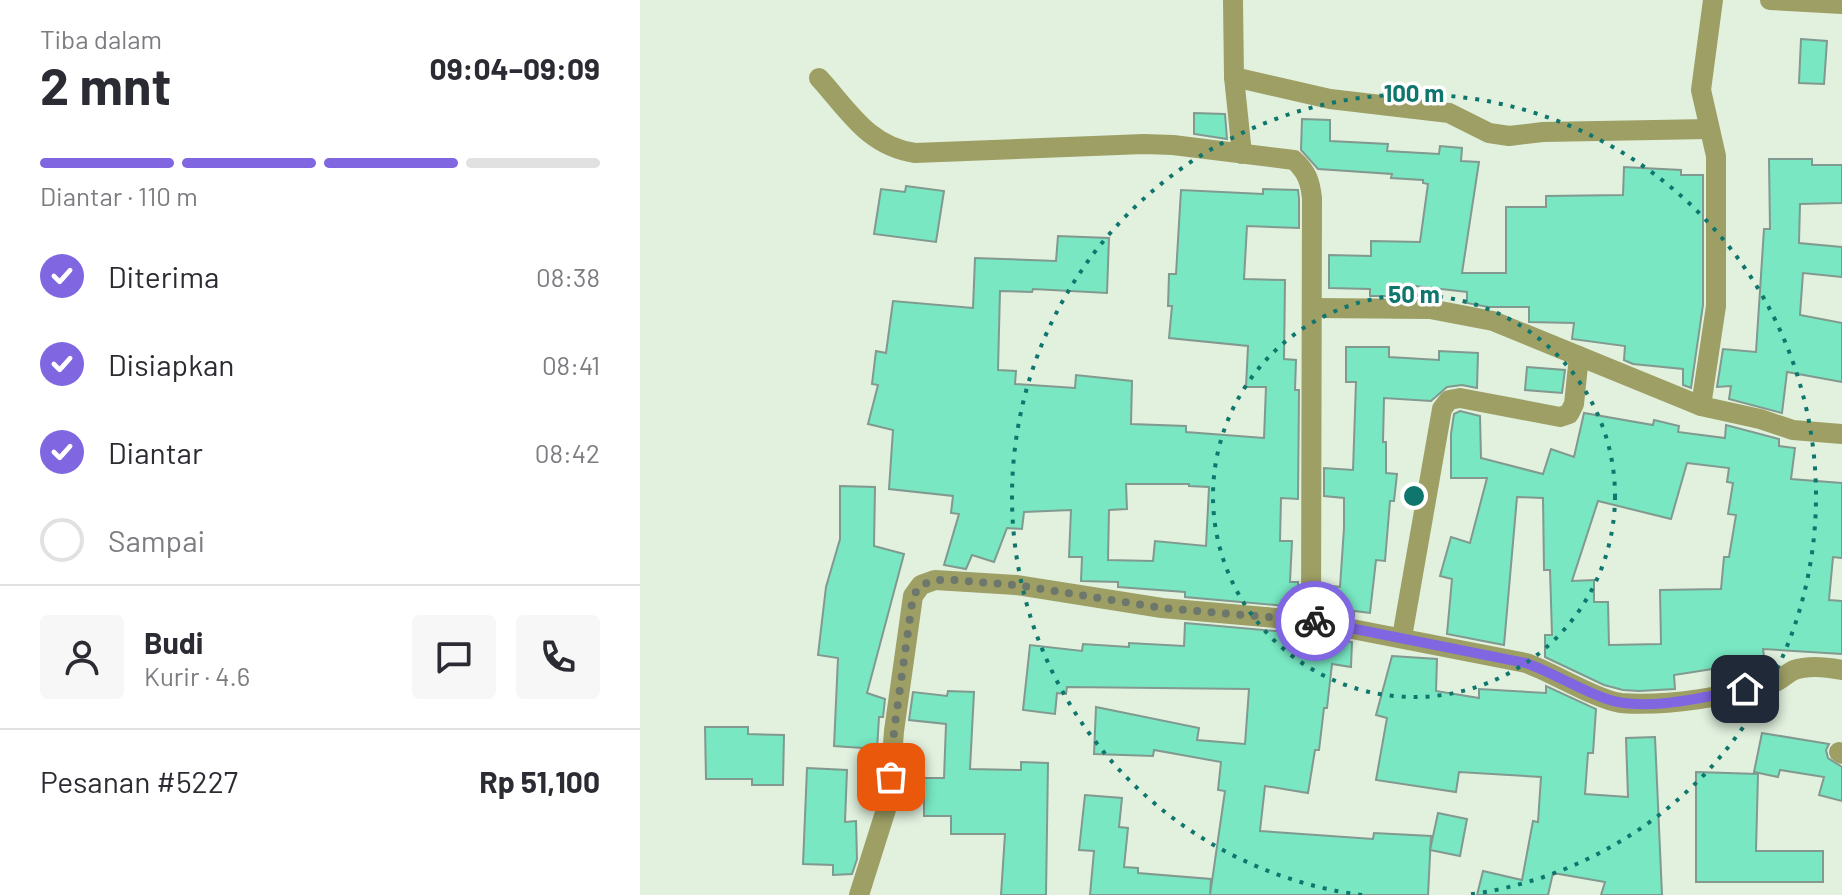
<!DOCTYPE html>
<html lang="id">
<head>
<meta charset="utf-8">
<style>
  body { margin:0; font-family:Barlow,sans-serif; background:#f7f7f7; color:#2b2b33; height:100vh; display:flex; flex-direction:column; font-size:30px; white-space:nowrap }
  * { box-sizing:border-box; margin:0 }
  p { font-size:26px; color:#7c7c81 }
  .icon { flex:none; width:44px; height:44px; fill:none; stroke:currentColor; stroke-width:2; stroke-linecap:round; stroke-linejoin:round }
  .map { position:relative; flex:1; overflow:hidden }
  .sheet { display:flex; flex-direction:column; background:#fff; width:640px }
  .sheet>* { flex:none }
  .pin { position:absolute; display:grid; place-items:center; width:68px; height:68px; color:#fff; margin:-34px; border-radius:16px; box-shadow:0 4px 12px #0006 }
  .courier { position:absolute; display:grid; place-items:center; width:80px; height:80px; margin:-40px; border:6px solid #8166e1; border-radius:50%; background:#fff; color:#222; box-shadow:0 2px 10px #0007 }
  .headline em { font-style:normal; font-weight:700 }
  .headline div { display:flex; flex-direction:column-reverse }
  .headline { display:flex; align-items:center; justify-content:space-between; height:136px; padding:0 40px }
  h1 { font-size:52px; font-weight:700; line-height:60px }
  .bar { display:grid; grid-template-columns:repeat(4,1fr); gap:12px 8px; align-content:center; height:96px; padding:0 40px }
  .bar i { height:10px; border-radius:6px; background:#e1e1e2 }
  .bar .current { background:#8166e1 }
  .bar p { grid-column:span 4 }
  .line { display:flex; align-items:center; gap:20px; padding:0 40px; border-top:2px solid #e1e1e2 }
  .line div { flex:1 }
  .round { display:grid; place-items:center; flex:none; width:84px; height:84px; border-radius:8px; background:#f7f7f7 }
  ol { padding:0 40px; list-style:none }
  li { display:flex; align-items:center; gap:24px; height:88px }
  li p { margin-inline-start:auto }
  li .icon { padding:8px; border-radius:50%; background:#8166e1; color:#fff; stroke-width:4 }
  li:last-child { color:#7c7c81 }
  li i { width:44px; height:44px; border:4px solid #e1e1e2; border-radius:50% }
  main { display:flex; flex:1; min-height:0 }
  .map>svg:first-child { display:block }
  .building { fill:#78e7c2; stroke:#81998f; stroke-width:2; fill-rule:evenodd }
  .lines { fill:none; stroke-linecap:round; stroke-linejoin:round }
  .street { stroke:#9e9f65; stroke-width:20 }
  .done { stroke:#6d776c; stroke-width:8; stroke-dasharray:0 14.4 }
  .route { stroke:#8166e1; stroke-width:10 }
  .ring { fill:none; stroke:#0f766e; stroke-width:4; stroke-dasharray:4 8 }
  .centre { fill:#0f766e; stroke:#fff; stroke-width:4 }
  .ring-label { font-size:24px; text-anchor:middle; font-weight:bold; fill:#0f766e; stroke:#fff; stroke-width:7; stroke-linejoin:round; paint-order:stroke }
</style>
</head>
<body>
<main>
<section class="sheet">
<div class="headline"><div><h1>2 mnt</h1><p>Tiba dalam</p></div><em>09:04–09:09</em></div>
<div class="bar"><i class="current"></i><i class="current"></i><i class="current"></i><i></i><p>Diantar · 110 m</p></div>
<ol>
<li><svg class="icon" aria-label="check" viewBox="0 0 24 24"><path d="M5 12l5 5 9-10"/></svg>Diterima<p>08:38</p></li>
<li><svg class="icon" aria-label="check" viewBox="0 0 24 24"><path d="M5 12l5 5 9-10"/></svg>Disiapkan<p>08:41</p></li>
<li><svg class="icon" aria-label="check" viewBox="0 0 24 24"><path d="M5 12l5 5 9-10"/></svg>Diantar<p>08:42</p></li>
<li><i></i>Sampai</li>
</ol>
<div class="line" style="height:144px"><a class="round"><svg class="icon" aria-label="person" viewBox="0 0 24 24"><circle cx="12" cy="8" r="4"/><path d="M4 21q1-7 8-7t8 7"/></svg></a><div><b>Budi</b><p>Kurir · 4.6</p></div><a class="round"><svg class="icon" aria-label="chat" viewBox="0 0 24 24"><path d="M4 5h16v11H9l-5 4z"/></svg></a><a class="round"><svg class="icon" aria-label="phone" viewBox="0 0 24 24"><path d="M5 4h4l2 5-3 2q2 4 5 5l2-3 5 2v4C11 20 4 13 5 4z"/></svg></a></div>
<div class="line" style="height:104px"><div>Pesanan #5227</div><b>Rp 51,100</b></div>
</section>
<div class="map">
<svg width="1202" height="895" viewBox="0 0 1202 895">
  <rect width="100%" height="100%" fill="#e1f1de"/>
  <g class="building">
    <polygon points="1161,39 1187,41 1184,84 1159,83"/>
    <polygon points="554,113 585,114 587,139 554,134"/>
    <polygon points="662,119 690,120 690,141 748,144 747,151 799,154 800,146 822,148 821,161 839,162 822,273 866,273 866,207 906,207 906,196 983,195 984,167 1041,170 1041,175 1063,175 1063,305 1051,388 1043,385 1043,369 993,364 984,360 985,346 932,339 934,323 889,322 889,307 848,307 827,303 827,292 758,284 758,296 730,296 730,289 689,288 689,255 731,256 731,241 780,242 788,184 783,183 783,180 751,178 752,174 678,169 661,150"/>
    <polygon points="1129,159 1172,159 1172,165 1202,165 1202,203 1160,204 1159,243 1202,247 1202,277 1163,273 1160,315 1202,323 1202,382 1147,372 1142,413 1089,399 1091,386 1077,387 1083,349 1116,352 1124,229 1130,229"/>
    <polygon points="266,186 304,191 296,242 234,234 241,189 265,192"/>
    <path d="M623,189L658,190L659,199V228L607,226L604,279L645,280L644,359L656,360L655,390H659L658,499L641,498L640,541H652L650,582H658V607L545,597V592L478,587V582L441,581L442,557H429L431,510L384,512L382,529L367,528L354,562L332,555L326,569L304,565L319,514L311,513L313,496L249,489L253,430L228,424L238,385L232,384L236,351L246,353L253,301L333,308L335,258L416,261L418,236L469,238L467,293L393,289L392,292L360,291L358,370L376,371L375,384L435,388L436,375L492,381L491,424L546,426V432L624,438L626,387H606L608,346L529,338L532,306H528L529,274H536L541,190L623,194ZM486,484H549V486L569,487L566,546L515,541L513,561L468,560L469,510L487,509Z"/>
    <polygon points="706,347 749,347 749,357 799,360 799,351 838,353 837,388 822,385 807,387 791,401 744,398 743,442 746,442 746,473 757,474 754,501 750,501 745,561 736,560 730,613 714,611 714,616 684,610 684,585 700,587 704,528 704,498 684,496 684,468 713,470 716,382 706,382"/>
    <polygon points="887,367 925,370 922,393 885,390"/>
    <path d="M820,411L840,416L841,458L903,474L911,449L934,457L944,413L1013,425L1014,420L1039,426L1038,432L1085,438L1086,425L1139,439V446L1155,448L1151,479L1202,483V558L1193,557L1189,600L1202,601V654L1123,649L1126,671L1104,677L1102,667L1080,672L1079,668L1034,675L1035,689L999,691L983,690L964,685L905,657V635H912L910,570H904L903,498L877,497L864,645L807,634L812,579L800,576L811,537L830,543L847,478H811V434L814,414ZM1047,463L1089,468L1087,482L1093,483L1088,514L1096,515L1089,557H1084L1081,589L1020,590L1021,644L969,645L968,602H954V580L932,581L958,501L1031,519Z"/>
    <polygon points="200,486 235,487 234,546 264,554 227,693 245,699 243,717 239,717 237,749 194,746 198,658 178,655 186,587 200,539"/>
    <polygon points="545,623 669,634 712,642 711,667 692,664 687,708 684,708 679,750 675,750 668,793 625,786 620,831 733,839 734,833 791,836 788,895 450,895 454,851 439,850 445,795 482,798 479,827 488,828 484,867 498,868 498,873 571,879 570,895 585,791 578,790 581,762 514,750 513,756 454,754 456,707 559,728 557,740 605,744 609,689 427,687 426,694 417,693 415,714 383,710 390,645 442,651 443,644 489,647 489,643 544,646"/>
    <polygon points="752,656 797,659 796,691 839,698 839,689 906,693 906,686 956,709 953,753 948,753 945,794 988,797 986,738 1015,737 1022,895 961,895 965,882 913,873 908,895 837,895 843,871 882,880 893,821 898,822 901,777 819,772 816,792 736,780 747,718 736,715"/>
    <polygon points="308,691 334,692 330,769 381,770 381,762 408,763 406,895 361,895 365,834 311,834 311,816 284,816 284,778 304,778 306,724 269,720 273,692 307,696"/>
    <polygon points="65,727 108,727 108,734 144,735 143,785 112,785 112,779 66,779"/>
    <polygon points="1122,733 1189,744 1186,750 1188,758 1202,767 1202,801 1179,795 1184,777 1140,770 1138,777 1114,772"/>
    <polygon points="167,768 207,770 205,822 216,821 217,859 212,874 193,875 193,865 163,864"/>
    <polygon points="1056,772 1118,774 1116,851 1183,851 1183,882 1056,882"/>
    <polygon points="798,813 827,819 820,856 790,850"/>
  </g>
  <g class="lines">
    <g class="street">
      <polyline points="593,0 594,77 690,99 809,113 849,133 869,136 903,132 1069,129"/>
      <polyline points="1073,0 1061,90 1076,156 1076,306 1061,406 1120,419 1153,430 1202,434"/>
      <polyline points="1130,0 1202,4"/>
      <polyline points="594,77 602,154"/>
      <path d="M179,78C209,111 228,146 275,153L504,144L533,145L654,160C667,172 670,181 672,198L671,621"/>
      <polyline points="672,308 790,309 853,321 1061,406"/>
      <polyline points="762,637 802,409 809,400 820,398 920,417 929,414 934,404 939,356"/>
      <polyline points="1199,752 1202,754"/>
      <path d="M219,895L249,800L254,731L273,596L281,585L295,580L376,585L522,608L671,621L886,663C912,672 957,700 981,703C1026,707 1090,696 1133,683C1141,680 1146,674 1154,670C1168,665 1187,667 1202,670"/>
    </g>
  </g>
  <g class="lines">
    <polyline class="done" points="251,777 254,731 273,596 281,585 295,580 313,580 376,585 522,608 675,621"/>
    <path class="route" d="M675,621L886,663C913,673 937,688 964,698C1002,713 1066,697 1105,689"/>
  </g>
  <g class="ring">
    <circle cx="774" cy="496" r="201"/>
    <path d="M722 895A402 402 0 1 1 826 895"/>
  </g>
  <circle cx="774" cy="496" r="12" class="centre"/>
  <g class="ring-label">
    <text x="774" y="102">100 m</text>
    <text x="774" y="303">50 m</text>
  </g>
</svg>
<div class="pin" style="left:251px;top:777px;background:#ea580c"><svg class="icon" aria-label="bag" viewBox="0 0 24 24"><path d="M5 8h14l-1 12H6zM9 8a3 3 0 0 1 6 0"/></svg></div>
<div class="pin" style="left:1105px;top:689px;background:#1f2937"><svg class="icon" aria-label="home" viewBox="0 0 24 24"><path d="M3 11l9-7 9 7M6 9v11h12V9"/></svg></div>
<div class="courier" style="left:675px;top:621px"><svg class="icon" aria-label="bike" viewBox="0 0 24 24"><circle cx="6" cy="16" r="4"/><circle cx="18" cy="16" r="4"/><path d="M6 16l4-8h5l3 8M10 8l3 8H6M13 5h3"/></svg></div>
</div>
</main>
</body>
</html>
